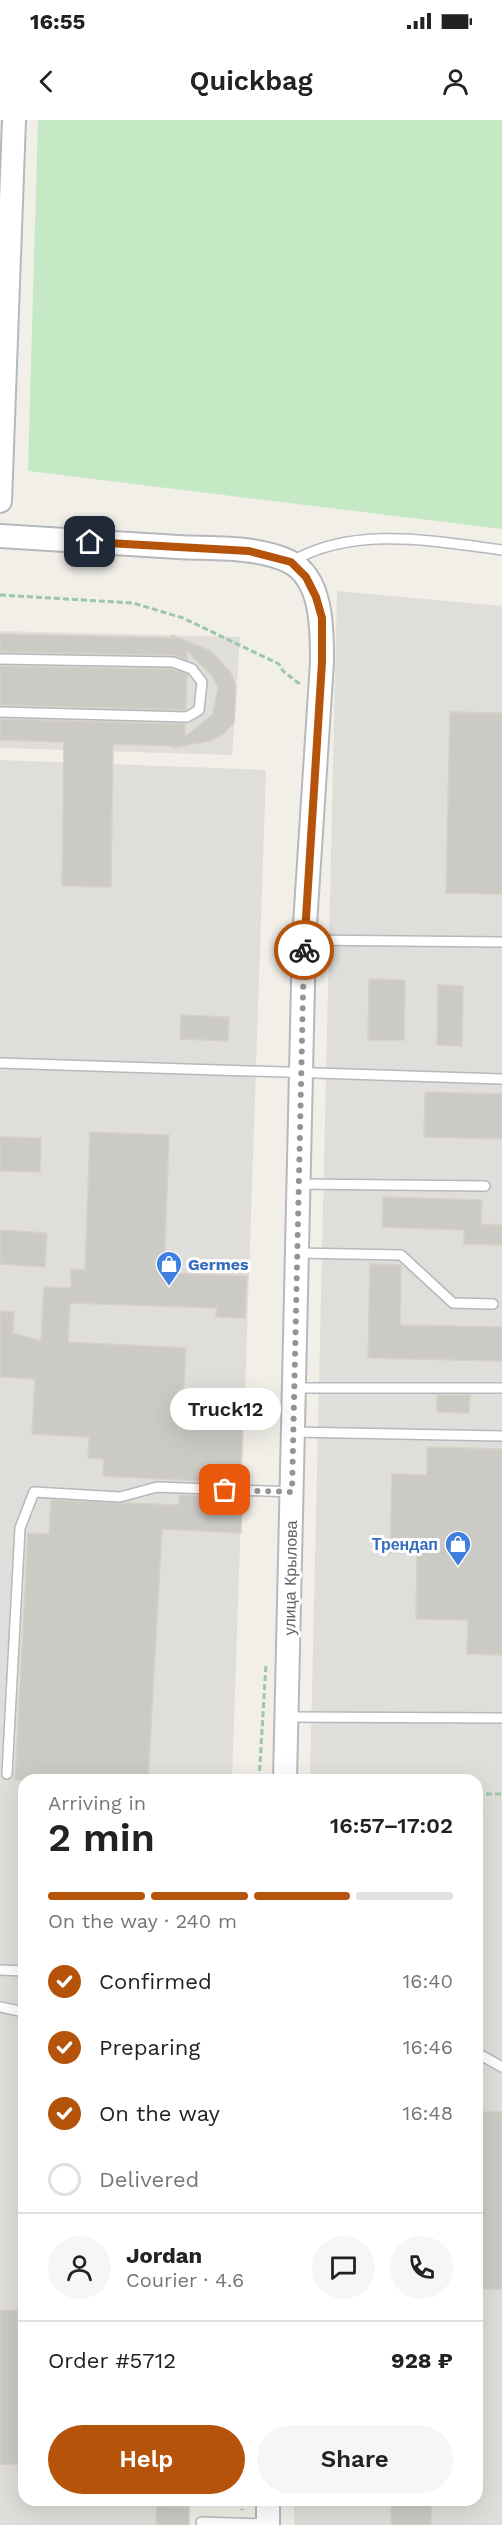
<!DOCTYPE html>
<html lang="en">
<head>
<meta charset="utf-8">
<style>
  body { margin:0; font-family:"Work Sans",sans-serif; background:#f6f6f6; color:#222; height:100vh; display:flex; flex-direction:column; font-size:22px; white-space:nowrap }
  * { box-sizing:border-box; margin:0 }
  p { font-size:20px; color:#767676 }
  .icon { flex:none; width:33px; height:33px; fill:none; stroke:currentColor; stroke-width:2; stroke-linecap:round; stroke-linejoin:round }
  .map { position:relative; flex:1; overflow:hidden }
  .details { position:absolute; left:18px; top:1654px; width:465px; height:732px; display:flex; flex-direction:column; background:#fff; border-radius:18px; box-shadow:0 6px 24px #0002 }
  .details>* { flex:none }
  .pin { position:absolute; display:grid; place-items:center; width:51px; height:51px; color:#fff; margin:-26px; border-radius:12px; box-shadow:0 3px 9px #0006 }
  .courier { position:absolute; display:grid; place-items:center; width:60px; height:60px; margin:-30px; border:4px solid #b45309; border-radius:50%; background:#fff; color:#222; box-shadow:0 2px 8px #0007 }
  .bubble { position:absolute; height:42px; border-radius:21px; background:#fff; box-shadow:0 6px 24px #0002; font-size:20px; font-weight:600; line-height:42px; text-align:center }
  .headline em { font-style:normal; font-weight:600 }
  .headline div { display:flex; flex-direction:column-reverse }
  .headline { display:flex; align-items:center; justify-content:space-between; height:102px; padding:0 30px }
  h1 { font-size:39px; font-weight:600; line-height:45px }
  .bar { display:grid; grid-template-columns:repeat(4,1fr); gap:9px 6px; align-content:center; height:72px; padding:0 30px }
  .bar i { height:8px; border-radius:4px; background:#e0e0e0 }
  .bar .active { background:#b45309 }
  .bar p { grid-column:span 4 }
  .line { display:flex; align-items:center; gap:15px; padding:0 30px; border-top:2px solid #e0e0e0 }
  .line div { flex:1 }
  .round { display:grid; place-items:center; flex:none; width:63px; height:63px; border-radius:32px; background:#f6f6f6 }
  ol { padding:0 30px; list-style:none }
  li { display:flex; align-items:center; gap:18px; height:66px }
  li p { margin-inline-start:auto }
  li .icon { padding:6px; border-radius:50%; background:#b45309; color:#fff; stroke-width:4 }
  li:last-child { color:#767676 }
  li i { width:33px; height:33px; border:3px solid #e0e0e0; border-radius:50% }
  .cta { display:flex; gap:12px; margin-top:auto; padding:12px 30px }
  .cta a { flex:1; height:69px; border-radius:36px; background:#b45309; color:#fff; font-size:24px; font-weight:600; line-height:69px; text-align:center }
  .cta a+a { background:#f6f6f6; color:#222 }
  .status { display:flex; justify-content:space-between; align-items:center; height:42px; padding:0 30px; background:#fff; direction:ltr }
  .status svg { height:16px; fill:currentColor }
  header { display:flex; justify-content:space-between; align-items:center; height:78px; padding:0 30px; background:#fff; font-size:27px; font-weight:600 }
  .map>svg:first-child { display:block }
  .industrial { fill:#e0deda }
  .green { fill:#c5e8c5 }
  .building { fill:#cccac5; stroke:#d6d1c6; stroke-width:1.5 }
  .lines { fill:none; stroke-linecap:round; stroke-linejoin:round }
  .service-casing { stroke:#b5b8bc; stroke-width:12 }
  .tertiary-casing { stroke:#b5b8bc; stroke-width:26 }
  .path { stroke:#9cc7a9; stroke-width:3; stroke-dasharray:6 3; stroke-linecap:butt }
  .service { stroke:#fff; stroke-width:9 }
  .tertiary { stroke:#fff; stroke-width:22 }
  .done { stroke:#929495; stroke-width:6; stroke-dasharray:0 10.8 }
  .route { stroke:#b45309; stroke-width:8 }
  .labels { text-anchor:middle; stroke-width:6; stroke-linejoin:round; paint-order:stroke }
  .shop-label { font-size:16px; font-weight:bold; fill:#366cbe; stroke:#fff; text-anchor:start }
  .street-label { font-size:16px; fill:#5f6368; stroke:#fff }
</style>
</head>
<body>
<div class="status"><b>16:55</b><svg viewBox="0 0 49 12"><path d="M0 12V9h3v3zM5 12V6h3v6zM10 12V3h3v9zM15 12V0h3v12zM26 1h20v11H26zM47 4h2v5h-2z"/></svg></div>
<header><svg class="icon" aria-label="back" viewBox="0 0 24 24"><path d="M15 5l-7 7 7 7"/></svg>Quickbag<svg class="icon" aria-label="person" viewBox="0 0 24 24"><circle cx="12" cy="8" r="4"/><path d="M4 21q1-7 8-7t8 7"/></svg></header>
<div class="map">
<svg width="502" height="2405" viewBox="0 0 502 2405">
  <rect width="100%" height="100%" fill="#f1efe8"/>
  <g class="industrial">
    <polygon points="337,471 502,486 502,2405 294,2405 294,2381 477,2380 477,1660 310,1660"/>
    <polygon points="0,511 240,517 232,635 0,628"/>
    <polygon points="0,640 266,650 232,1660 24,1660 24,2380 189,2381 188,2405 0,2405"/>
  </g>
  <polygon class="green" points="38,0 502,0 502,409 28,351"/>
  <g class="building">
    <polygon points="0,514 174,518 171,515 211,531 231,553 236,567 234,603 223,614 210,621 171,628 174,626 113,624 111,767 62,766 64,622 0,620 0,599 185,604 185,617 213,594 218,568 212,556 187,531 187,540 173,535 0,532"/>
    <polygon points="0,546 172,549 187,554 186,590 0,585"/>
    <polygon points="450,592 502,593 502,774 446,773"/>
    <polygon points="369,859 405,860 404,920 368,920"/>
    <polygon points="438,865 463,866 462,926 437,925"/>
    <polygon points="181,895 229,897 228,921 180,919"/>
    <polygon points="425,972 502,974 502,1019 424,1017"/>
    <polygon points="90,1012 169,1015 164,1153 247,1156 245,1198 216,1197 217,1188 70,1183 68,1222 186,1228 182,1295 243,1298 240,1363 103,1356 104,1339 88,1338 89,1317 32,1314 35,1259 0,1257 0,1191 14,1192 13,1213 41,1221 44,1167 71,1168 71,1149 85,1150"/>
    <polygon points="0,1017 41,1018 40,1052 0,1051"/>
    <polygon points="383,1077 482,1080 481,1104 502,1105 502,1125 464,1124 464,1110 382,1107"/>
    <polygon points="0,1110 47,1113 45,1147 0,1144"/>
    <polygon points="370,1144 401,1145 400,1205 502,1207 502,1241 368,1238"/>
    <polygon points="437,1275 470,1275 469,1293 437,1292"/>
    <polygon points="427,1327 502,1329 502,1535 467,1534 468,1500 416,1499 417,1433 390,1433 392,1354 427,1355"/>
    <polygon points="179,1375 242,1379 241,1413 162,1409 148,1660 15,1660 28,1413 49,1414 51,1380 179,1385"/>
    <rect x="477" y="1992" width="25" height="177"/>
    <polygon points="0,2190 18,2191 17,2210 24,2210 24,2345 0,2344"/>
    <rect x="391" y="2380" width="40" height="25"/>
    <polygon points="157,2386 189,2387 189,2405 156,2405"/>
  </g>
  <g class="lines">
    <g class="service-casing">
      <g id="service">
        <path d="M291,442C353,405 434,421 502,430"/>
        <polyline points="0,539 173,542 192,549 202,562 199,590 187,597 0,592"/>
        <polyline points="304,820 502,822"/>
        <polyline points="0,943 502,959"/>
        <polyline points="299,1064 485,1066"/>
        <polyline points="297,1133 401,1135 453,1183 493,1184"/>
        <polyline points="294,1268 502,1268"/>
        <polyline points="293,1312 502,1316"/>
        <polyline points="287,1597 502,1598"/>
        <polyline points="7,1654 20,1408 34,1372 120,1377 157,1367 292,1372"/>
        <polyline points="0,1850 24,1851"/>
        <polyline points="0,1887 24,1892"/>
        <polyline points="477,1933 502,1947"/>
        <polyline points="201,2402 268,2404"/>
      </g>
    </g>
    <g class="tertiary-casing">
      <g id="tertiary">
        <polyline points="0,381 14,0"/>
        <path d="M0,416C59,420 119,423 178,427C212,429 260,426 290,442C323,459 322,511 322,542L304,820L285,1660"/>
        <polyline points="268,2405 268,2380"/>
      </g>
    </g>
    <g class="path">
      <polyline points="0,475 133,483 183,498 279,544 283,551 301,565"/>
      <polyline points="259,1660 266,1544"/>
      <polyline points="477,1674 502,1674"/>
      <polyline points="240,2380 242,2390"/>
    </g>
    <use href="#service" class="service"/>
    <use href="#tertiary" class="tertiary"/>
  </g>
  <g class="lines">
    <polyline class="done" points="225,1370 292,1372 304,830"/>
    <polyline class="route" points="90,422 249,431 291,442 306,457 316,477 322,498 322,542 304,830"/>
  </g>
  <defs>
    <g id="shop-pin" transform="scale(1.35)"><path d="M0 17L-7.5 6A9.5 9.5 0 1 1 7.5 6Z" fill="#3f7fe0" stroke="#fff"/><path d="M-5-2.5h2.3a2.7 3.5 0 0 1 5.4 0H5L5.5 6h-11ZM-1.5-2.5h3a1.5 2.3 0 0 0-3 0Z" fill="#fff"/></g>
  </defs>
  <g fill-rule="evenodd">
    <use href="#shop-pin" x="169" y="1144"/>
    <use href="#shop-pin" x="458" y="1424"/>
  </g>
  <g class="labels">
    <g class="shop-label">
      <text x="188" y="1150">Germes</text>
      <text x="438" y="1430" text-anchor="end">Трендап</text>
    </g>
    <g class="street-label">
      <text transform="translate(290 1458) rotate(-89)" y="6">улица Крылова</text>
    </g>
  </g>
</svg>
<div class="pin" style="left:225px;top:1370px;background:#ea580c"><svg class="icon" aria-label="bag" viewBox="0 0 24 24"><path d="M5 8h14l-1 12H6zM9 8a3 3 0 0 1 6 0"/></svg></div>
<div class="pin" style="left:90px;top:422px;background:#1f2937"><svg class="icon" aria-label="home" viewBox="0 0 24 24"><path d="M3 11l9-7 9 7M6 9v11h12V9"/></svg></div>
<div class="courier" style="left:304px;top:830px"><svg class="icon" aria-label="bike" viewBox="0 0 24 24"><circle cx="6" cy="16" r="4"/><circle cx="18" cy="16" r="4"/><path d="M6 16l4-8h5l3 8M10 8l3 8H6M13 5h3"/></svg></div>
<div class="bubble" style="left:170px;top:1268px;width:111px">Truck12</div>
<section class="details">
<div class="headline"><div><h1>2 min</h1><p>Arriving in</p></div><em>16:57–17:02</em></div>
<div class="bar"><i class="active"></i><i class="active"></i><i class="active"></i><i></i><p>On the way · 240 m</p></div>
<ol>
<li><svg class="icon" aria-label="check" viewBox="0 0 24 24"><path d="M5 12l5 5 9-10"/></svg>Confirmed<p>16:40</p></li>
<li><svg class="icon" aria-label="check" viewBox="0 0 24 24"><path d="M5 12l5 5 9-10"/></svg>Preparing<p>16:46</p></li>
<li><svg class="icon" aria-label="check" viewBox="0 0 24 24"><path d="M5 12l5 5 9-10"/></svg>On the way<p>16:48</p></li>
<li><i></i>Delivered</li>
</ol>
<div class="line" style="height:108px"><a class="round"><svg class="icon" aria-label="person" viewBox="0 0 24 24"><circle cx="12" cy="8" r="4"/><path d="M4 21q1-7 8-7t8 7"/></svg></a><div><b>Jordan</b><p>Courier · 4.6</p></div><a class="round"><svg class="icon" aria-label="chat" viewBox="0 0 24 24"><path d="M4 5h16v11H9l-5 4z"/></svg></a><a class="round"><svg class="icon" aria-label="phone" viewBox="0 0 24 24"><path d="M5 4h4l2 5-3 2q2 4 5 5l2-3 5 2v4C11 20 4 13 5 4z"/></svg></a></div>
<div class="line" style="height:78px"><div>Order #5712</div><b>928 ₽</b></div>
<div class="cta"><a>Help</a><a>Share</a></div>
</section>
</div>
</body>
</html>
